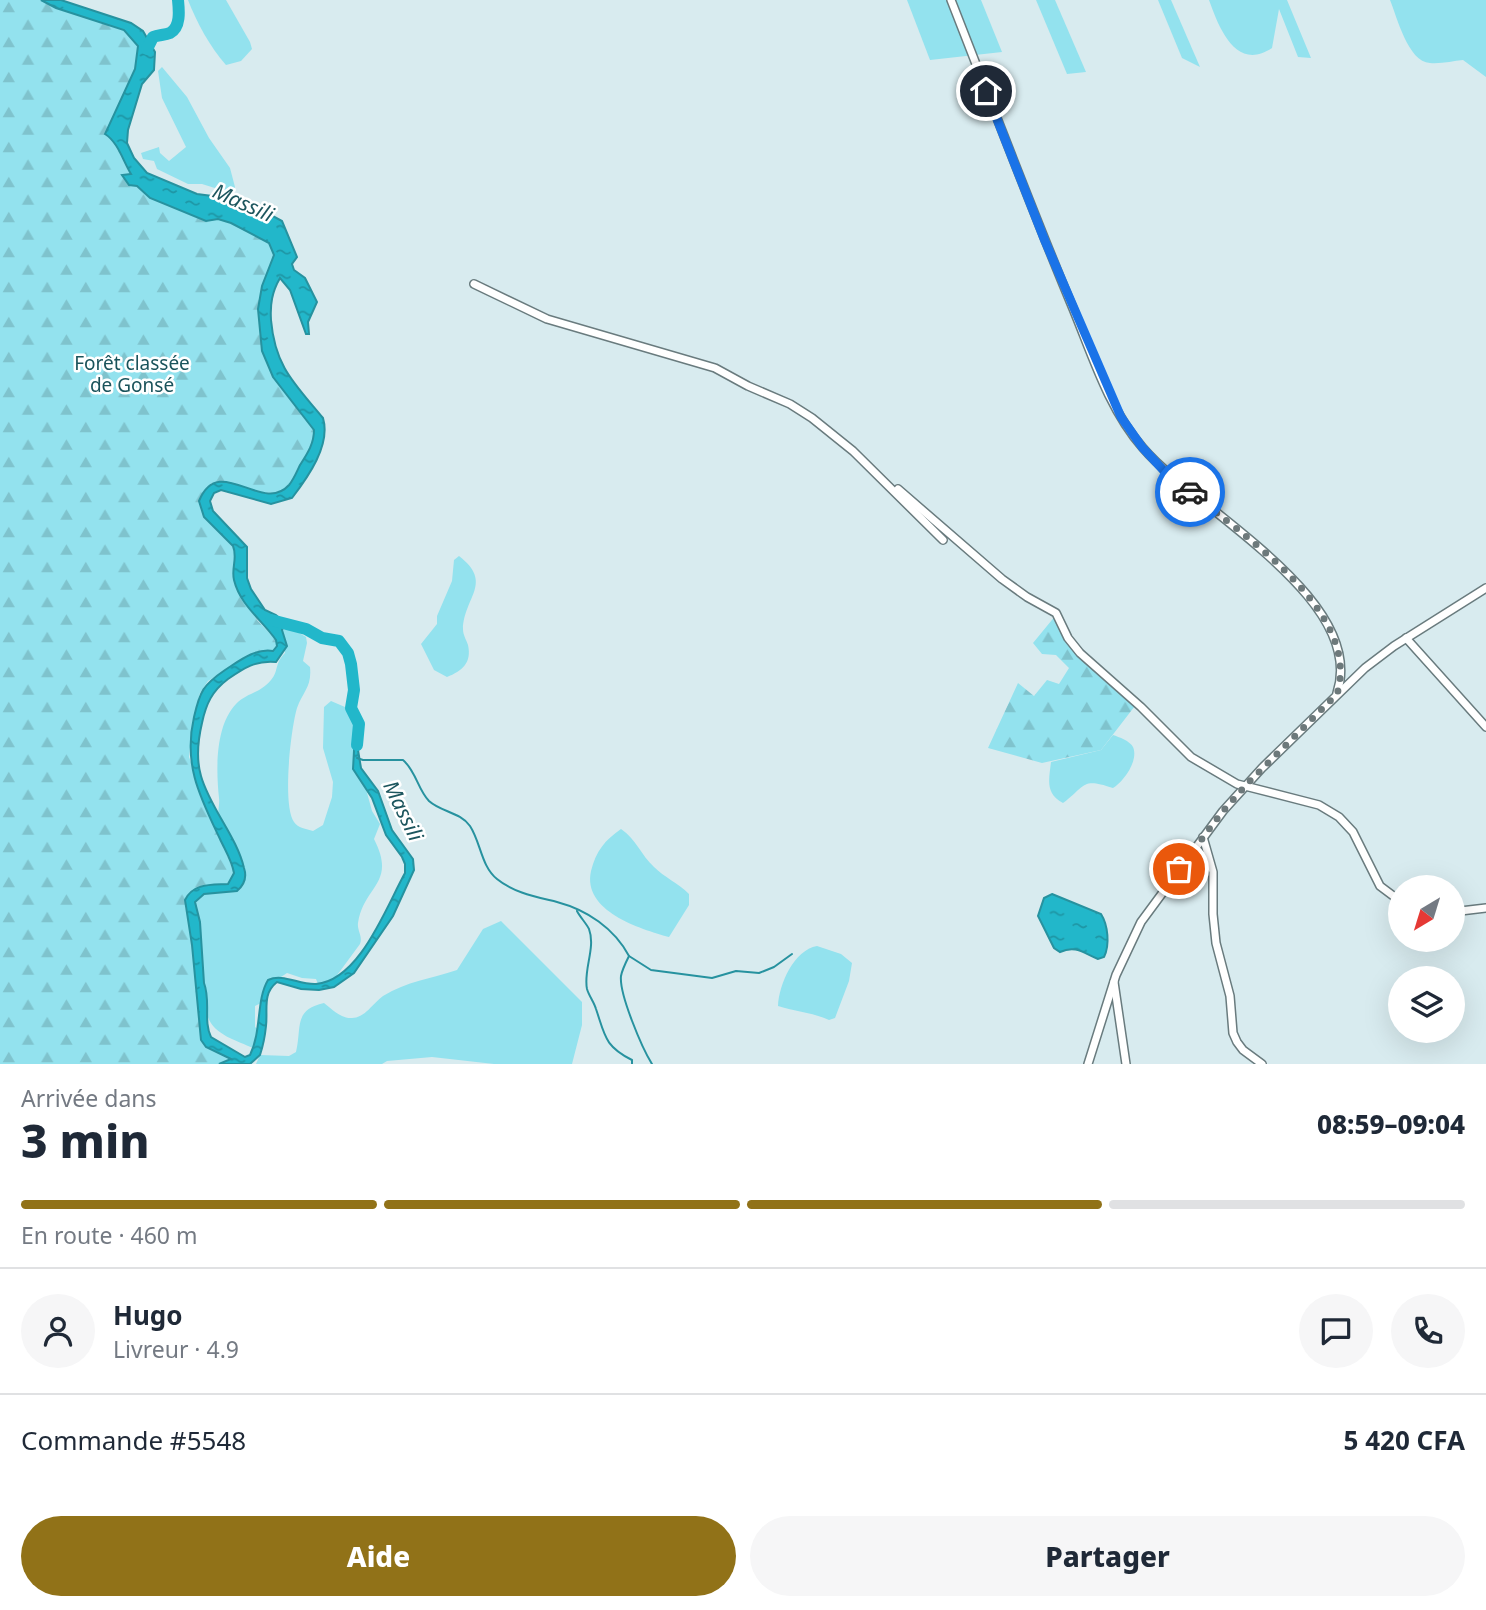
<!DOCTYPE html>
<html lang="fr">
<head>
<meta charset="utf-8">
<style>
  body { margin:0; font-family:"Noto Sans",sans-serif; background:#f6f6f7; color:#1f2937; height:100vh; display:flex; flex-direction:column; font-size:26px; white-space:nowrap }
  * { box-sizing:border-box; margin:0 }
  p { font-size:23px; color:#747a83 }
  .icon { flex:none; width:38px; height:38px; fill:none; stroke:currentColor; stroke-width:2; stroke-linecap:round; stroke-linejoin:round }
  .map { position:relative; height:1064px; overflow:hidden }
  .sheet { display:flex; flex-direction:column; background:#fff; flex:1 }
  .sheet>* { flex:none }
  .needle { width:46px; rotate:218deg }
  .buttons { position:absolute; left:1388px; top:875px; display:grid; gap:14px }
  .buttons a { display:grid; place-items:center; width:77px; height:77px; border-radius:50%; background:#fff; box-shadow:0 7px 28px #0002; font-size:35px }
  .pin { position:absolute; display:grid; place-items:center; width:60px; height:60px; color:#fff; margin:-30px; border:4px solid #fff; border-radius:50%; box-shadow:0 2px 7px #0007 }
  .courier { position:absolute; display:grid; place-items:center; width:70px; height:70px; margin:-35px; border:5px solid #1a73e8; border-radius:50%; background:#fff; color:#222; box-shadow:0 2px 9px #0007 }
  .summary em { font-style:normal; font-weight:800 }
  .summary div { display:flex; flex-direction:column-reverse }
  .summary { display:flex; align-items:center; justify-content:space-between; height:119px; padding:0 21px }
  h1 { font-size:46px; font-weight:800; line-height:52px }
  .bar { display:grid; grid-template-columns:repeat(4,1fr); gap:10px 7px; align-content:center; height:84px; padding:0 21px }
  .bar i { height:9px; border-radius:5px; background:#e0e1e3 }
  .bar .selected { background:#917218 }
  .bar p { grid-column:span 4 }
  .line { display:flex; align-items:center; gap:18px; padding:0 21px; border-top:2px solid #e0e1e3 }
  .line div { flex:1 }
  .round { display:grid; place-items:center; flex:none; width:74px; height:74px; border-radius:37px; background:#f6f6f7 }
  .cta { display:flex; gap:14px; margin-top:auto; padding:14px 21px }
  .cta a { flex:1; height:80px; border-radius:42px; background:#917218; color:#fff; font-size:28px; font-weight:800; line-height:80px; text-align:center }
  .cta a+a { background:#f6f6f7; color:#1f2937 }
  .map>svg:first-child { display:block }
  .green { fill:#93e2ee }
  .forest { fill:url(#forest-firs) }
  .water { fill:url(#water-ripples); stroke:#27929f; stroke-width:2 }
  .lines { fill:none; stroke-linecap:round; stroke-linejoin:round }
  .stream { stroke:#27929f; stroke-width:2 }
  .river { stroke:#22b7ca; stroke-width:12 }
  .minor-casing { stroke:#697b7e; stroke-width:10 }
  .minor { stroke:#fff; stroke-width:7 }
  .done { stroke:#6d797b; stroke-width:7; stroke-dasharray:0 12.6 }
  .route { stroke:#1a73e8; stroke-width:9 }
  .labels { text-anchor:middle; stroke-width:5; stroke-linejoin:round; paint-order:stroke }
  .park-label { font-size:19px; fill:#1a535b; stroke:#fff }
  .water-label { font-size:21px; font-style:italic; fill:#1d565e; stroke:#fff }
</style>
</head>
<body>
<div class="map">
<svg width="1486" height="1064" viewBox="0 0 1486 1064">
  <defs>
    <pattern id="forest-firs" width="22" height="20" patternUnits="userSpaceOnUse" patternTransform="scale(1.75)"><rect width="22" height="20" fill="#93e2ee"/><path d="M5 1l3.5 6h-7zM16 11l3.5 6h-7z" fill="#7fc3cd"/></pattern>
    <pattern id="water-ripples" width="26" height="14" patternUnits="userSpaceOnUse" patternTransform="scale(1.75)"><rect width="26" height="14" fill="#22b7ca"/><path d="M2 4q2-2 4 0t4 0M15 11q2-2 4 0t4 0" fill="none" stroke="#1e96a5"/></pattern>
  </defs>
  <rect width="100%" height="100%" fill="#d8ebef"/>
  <g class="green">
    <path d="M188,0H226L250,42L252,49L241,61L226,65C210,47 197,23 188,0Z"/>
    <polygon points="907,0 981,0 1002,52 930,60"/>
    <polygon points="1036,0 1055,0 1086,72 1067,74"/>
    <polygon points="1158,0 1171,0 1200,67 1182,58"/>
    <path d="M1209,0H1287L1311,58L1298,57L1279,9L1272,48C1236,72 1219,28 1209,0Z"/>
    <path d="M1390,0H1486V77L1463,60C1453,61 1441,64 1430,63C1408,62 1397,17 1390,0Z"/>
    <path d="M162,67L187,97L209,138L230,168L235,187L233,195L247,206C233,205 222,204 218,189L202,184H188L157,169L154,161L143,159L141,153L159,147L160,153L169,161L186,147L162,98L158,71Z"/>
    <path d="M459,556C494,583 464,597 463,629C463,635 466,639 468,645C472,663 462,671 447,677L434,670L421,644L437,624V616L452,581L454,560Z"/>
    <path d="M291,628L306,637L307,643L303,661L310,667C312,687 303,691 297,708C291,728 282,804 294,822C298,828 306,829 313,831L323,825L332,797L333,782L323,748L324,707L331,701L345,707L353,721L355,733L353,769L366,789L372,811L380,824L374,839C397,884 364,885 358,923C357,931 363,936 360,944L335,978L318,984L316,979L302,978L287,973L281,977L272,978L263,991L261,1003L255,1006V1027L259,1030L253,1048C238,1041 214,1035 208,1017C205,1006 208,994 204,983L200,922L195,902L204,894L237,891C260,872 227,839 219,819C217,812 220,805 219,798C216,770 215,726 236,704C248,692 259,694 271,680C279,671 274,664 285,653L282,630Z"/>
    <path d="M1113,735C1119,737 1130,741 1133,747C1139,761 1123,782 1113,788C1081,777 1086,786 1063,803C1045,793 1049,780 1051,762L1101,750Z"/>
    <path d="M621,829C636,839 641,855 654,867C664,877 678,883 689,894V905L669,937C640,929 582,911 591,871C596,851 605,840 621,829Z"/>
    <path d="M501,921L582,1002V1025L572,1064H494L432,1057L387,1061L382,1064H256L260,1055L289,1056L296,1052C302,1027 293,1010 324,1003C332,1009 341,1019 352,1018C365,1018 373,1003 383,996C407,981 431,979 457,970L483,929Z"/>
    <path d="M817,946L841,954L852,963L849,981L835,1018L829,1020C811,1012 796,1012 778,1006C779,984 794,950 817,946Z"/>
  </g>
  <g class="forest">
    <path d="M0,0H41L56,8L124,30L138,46L135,69L106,134C118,142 123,162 131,175H123L150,198L205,221L218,219L231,223L269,243L274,254L262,286L273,377L314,430C314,443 307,454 300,465C297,471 294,479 289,484C271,506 236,478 211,483L204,517L233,546L235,552L237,590L257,620L276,640L277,646L273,651L265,650L244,658L208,681L200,693L193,719L189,757L234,873L228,884L201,886L185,906L190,925L201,1040L206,1047L232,1059L219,1064H0Z"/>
    <polygon points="1056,615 1082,652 1138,702 1101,750 1042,763 988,748 1018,683 1034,696 1047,680 1059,684 1069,668 1056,655 1042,654 1033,643"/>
  </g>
  <g class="water">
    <path d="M41,0H61L131,23L143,31L155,52L154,70L142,84L128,130L127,143L134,158L147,173L197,194L220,197L230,204L260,209L282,221L297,257L292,264L294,270L305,278L317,302L308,322L309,334H306L290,290L280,278C272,292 270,304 271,320C275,367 295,384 323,418C331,445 308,477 292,498L271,504L221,490L214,493L210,501L213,511L247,547V578L251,589L265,610L276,615L285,623L282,630L287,646L276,662C256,660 244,668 228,679C212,691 206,704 202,723C198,740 196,759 201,776C210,808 237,837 244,868C247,877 244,885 237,891L204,894L195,902L200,922L204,983C211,1001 203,1021 211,1037L245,1057L250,1055C262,1030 256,1000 268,980C283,973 299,985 316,984C360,980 386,907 405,873V864L402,857L386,835L372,798L353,769L355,733L361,730L358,750L361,768L378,791L392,830L413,859L414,870L393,916L354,973L334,987L319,990L301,989L277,982C262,994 268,1009 266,1026C265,1036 263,1046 260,1055L250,1064H219L231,1059L206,1047L201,1040L192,945L185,900C193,883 211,885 228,884L234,873C232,861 225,850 220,839C200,797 183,765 194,717C200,691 203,685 225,670C239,661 255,648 273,651L277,646L276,640C262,620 240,605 234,580C231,568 238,558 233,546L204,517L199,501C219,452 262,515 289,485C294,479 297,471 300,465C307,454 314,444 314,430L273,377L262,351L258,309L262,286L274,255L269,243L231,223L218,219L206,221L150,198L137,186L129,185L122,175L131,174C123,161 118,142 105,134L135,69L138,46L124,30L56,8Z"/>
    <path d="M1052,894L1101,914C1108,925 1110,945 1104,957L1098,959C1083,953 1076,945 1060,952L1054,948L1038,916L1044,898Z"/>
  </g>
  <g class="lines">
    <g class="stream">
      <path d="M357,758L363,760H403C416,771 418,790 429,801C441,812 460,812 470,826C481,843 481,866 497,879C514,893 537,897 557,902C587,910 614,928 629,956C626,962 622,970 621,976C619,994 642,1048 652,1064"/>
      <path d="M577,911C580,917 586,923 589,929C596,948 583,970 587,989C589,996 594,1002 596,1009C605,1035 604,1046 632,1060V1064"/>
      <polyline points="629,956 651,970 712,978 736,971 759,973 774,967 792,954"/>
    </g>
    <g class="river">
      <path d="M147,49L153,37C158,35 165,35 170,33C181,27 179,10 178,0"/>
      <polyline points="271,620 306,629 322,638 339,641 348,653 351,664 354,690 351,708 359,724 357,745"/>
    </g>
    <g class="minor-casing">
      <g id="minor">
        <path d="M951,0C991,102 1030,205 1072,306C1092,354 1108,408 1143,448C1196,510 1368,599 1337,693"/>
        <polyline points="474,284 547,319 715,368 748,386 790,404 812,418 853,451 943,540"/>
        <polyline points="898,489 1002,579 1027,597 1056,613 1068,638 1080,653 1141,707 1191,757 1237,784 1319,805 1339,817 1353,832 1380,886 1400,901"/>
        <polyline points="1406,638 1486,727"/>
        <polyline points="1203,837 1213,872 1213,914 1216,943 1230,996 1233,1033 1237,1042 1243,1050 1262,1064"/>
        <polyline points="1452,912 1486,908"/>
        <polyline points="1114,982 1126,1064"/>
        <polyline points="1088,1064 1116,975 1141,922 1223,811 1262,768 1365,668 1394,646 1486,588"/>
      </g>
    </g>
    <use href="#minor" class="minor"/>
  </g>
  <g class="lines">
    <path class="done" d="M1179,869L1223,811L1248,783L1337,694C1362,613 1244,536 1190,492"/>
    <polyline class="route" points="986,91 1045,241 1121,417 1142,447 1165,472 1190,492"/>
  </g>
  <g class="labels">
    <g class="park-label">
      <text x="132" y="370">Forêt classée<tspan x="132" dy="22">de Gonsé</tspan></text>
    </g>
    <g class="water-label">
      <text transform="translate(243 203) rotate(24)" y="7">Massili</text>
      <text transform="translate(403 811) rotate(64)" y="7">Massili</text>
    </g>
  </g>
</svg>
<div class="buttons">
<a><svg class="needle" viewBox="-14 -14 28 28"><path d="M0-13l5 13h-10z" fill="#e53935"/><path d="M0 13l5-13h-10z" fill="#747a83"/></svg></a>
<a><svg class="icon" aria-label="layers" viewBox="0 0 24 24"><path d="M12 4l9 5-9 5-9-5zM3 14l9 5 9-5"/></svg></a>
</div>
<div class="pin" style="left:1179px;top:869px;background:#ea580c"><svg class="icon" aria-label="bag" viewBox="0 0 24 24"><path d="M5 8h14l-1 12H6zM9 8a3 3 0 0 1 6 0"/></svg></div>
<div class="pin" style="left:986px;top:91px;background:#1f2937"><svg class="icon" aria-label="home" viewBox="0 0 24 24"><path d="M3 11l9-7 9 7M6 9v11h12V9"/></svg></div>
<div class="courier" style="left:1190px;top:492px"><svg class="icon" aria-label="car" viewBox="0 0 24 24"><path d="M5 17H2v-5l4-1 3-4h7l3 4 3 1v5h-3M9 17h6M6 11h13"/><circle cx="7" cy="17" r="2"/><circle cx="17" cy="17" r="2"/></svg></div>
</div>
<section class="sheet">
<div class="summary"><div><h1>3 min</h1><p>Arrivée dans</p></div><em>08:59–09:04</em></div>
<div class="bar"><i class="selected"></i><i class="selected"></i><i class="selected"></i><i></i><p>En route · 460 m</p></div>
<div class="line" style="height:126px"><a class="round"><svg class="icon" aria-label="person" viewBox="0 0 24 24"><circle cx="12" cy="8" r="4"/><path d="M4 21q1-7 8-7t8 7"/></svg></a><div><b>Hugo</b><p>Livreur · 4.9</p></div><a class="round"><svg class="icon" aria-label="chat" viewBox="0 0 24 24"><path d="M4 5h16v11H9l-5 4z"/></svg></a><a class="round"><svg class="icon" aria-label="phone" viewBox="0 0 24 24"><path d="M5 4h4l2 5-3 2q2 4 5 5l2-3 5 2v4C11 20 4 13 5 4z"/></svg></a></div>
<div class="line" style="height:91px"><div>Commande #5548</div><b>5 420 CFA</b></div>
<div class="cta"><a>Aide</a><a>Partager</a></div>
</section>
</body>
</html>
